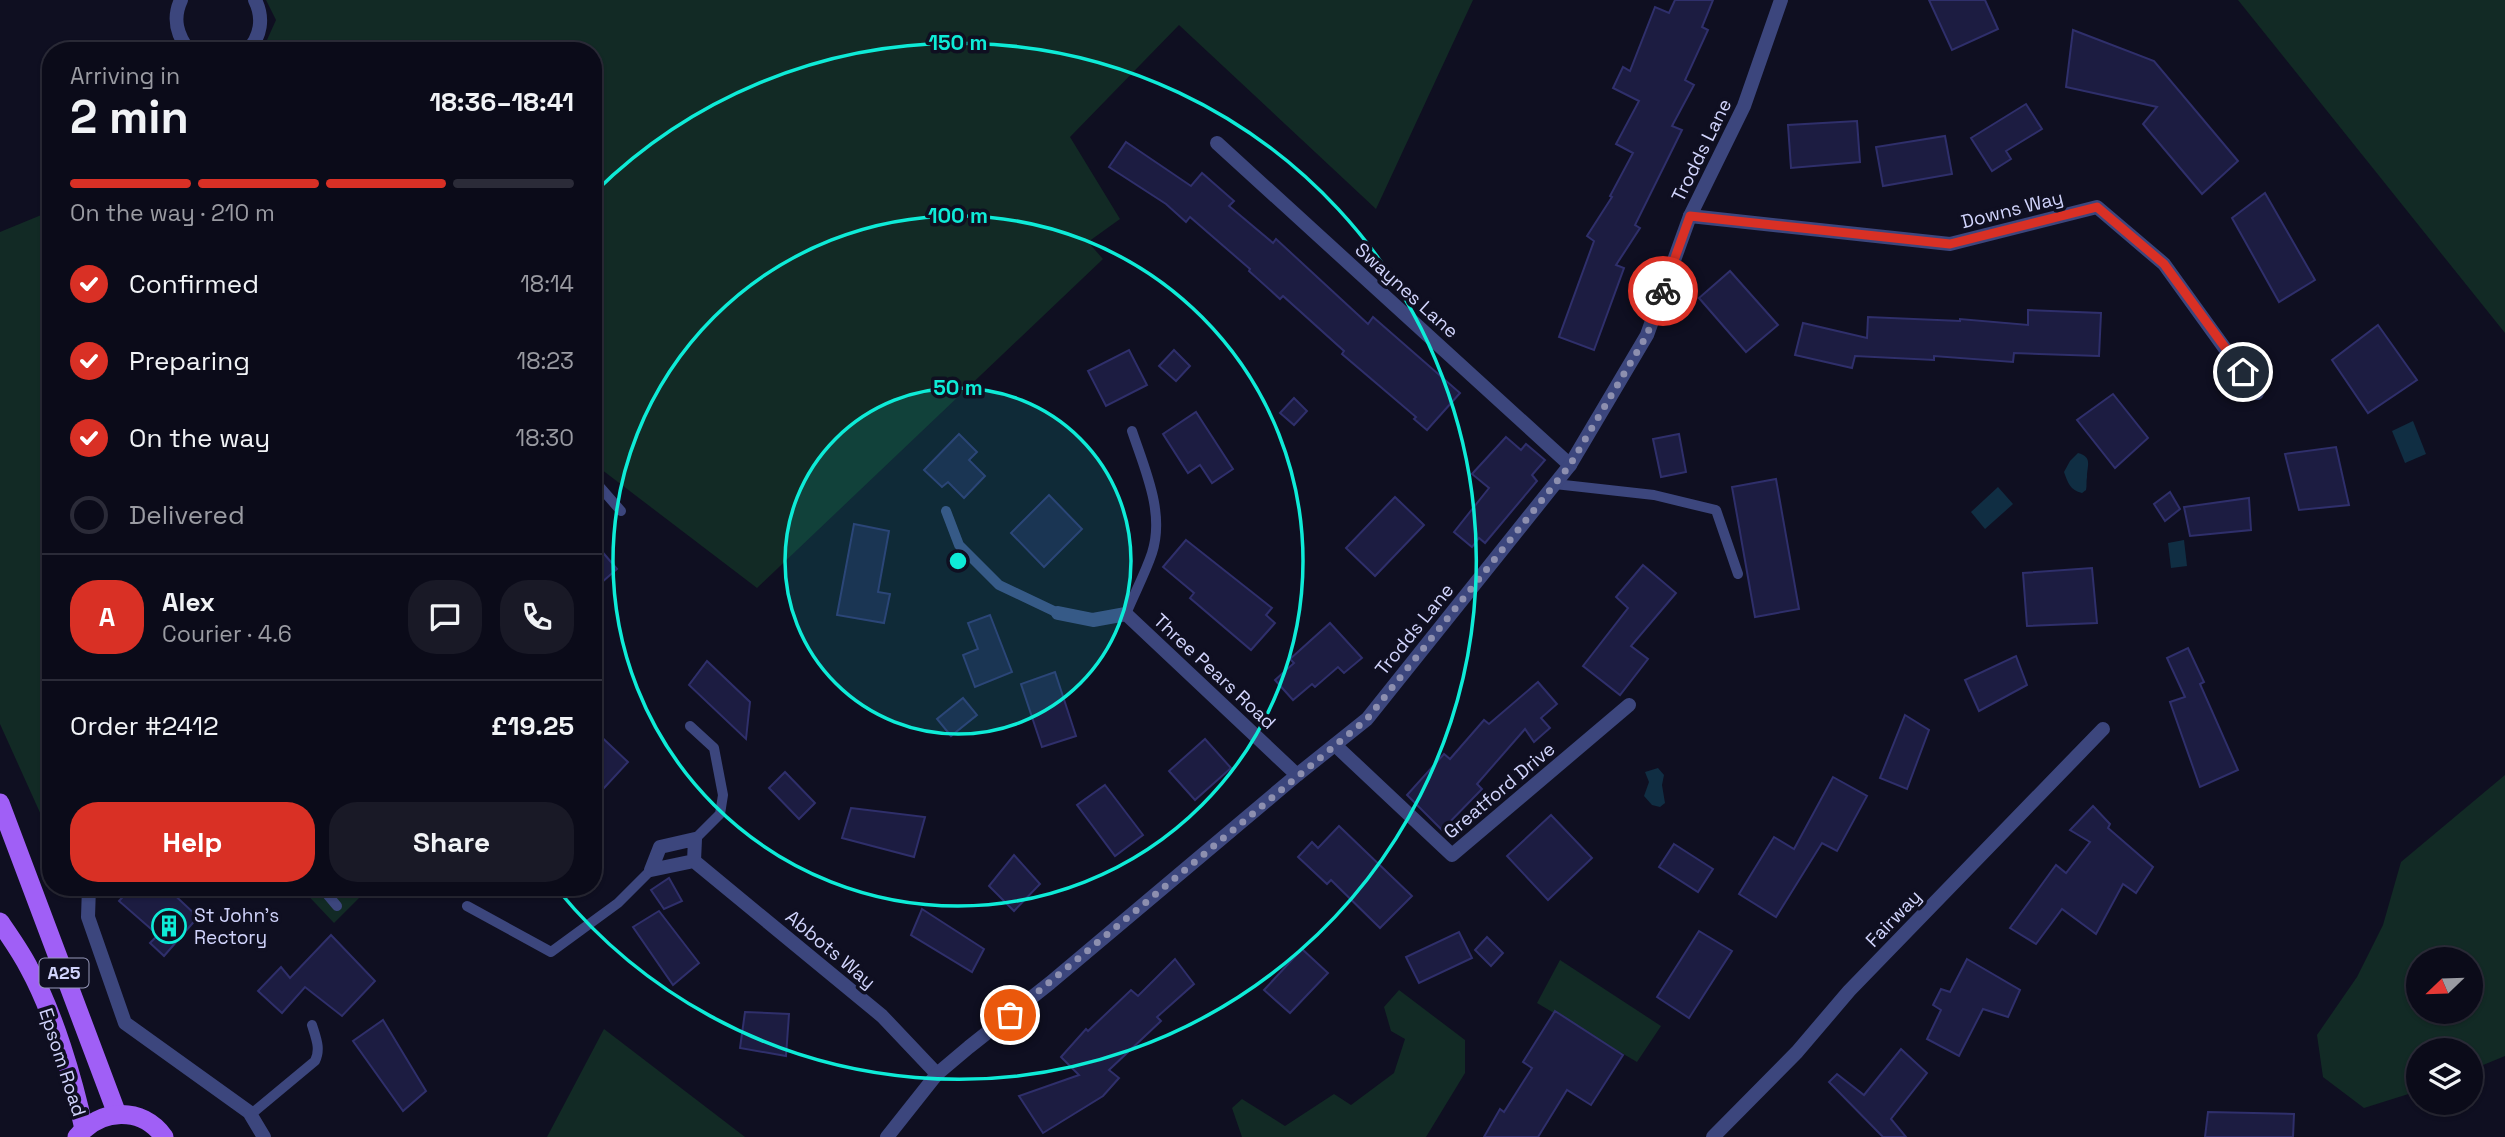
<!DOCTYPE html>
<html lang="en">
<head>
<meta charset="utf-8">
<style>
  body { margin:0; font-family:"Space Grotesk",sans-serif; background:#191926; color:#f1f3f6; height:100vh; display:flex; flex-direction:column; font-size:26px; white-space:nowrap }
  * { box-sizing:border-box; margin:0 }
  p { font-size:23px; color:#9a9ba2 }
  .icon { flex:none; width:38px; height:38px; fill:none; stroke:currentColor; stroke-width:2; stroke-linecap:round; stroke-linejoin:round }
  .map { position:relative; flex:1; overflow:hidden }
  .sheet { position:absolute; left:42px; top:42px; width:560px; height:854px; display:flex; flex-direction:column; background:#0b0b19; border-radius:28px; box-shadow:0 2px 5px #0004,0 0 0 2px #2b2b38 }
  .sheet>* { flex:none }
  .needle { width:46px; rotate:247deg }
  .tools { position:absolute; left:2406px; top:947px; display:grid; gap:14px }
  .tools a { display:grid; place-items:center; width:77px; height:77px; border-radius:50%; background:#0b0b19; box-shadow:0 2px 5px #0004,0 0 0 2px #2b2b38; font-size:35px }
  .pin { position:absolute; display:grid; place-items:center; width:60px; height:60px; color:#fff; margin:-30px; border:4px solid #fff; border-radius:50%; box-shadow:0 2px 7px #0007 }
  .courier { position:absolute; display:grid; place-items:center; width:70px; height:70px; margin:-35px; border:5px solid #d93025; border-radius:50%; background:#fff; color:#222; box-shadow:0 2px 9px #0007 }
  .head em { font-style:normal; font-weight:700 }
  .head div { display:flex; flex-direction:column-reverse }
  .head { display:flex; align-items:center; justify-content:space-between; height:119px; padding:0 28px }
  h1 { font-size:46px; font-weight:700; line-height:52px }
  .bar { display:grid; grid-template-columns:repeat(4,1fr); gap:10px 7px; align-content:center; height:84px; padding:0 28px }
  .bar i { height:9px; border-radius:5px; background:#2b2b38 }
  .bar .on { background:#d93025 }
  .bar p { grid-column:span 4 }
  .line { display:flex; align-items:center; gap:18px; padding:0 28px; border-top:2px solid #2b2b38 }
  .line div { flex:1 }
  .round { display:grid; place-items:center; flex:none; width:74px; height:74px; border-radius:28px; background:#191926 }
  ol { padding:0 28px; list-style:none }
  li { display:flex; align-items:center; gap:21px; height:77px }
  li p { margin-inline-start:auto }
  li .icon { padding:7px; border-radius:50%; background:#d93025; color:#fff; stroke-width:4 }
  li:last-child { color:#9a9ba2 }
  li i { width:38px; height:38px; border:4px solid #2b2b38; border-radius:50% }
  .cta { display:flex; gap:14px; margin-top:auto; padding:14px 28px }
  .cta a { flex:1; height:80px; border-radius:28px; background:#d93025; color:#fff; font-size:28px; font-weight:700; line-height:80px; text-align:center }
  .cta a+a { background:#191926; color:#f1f3f6 }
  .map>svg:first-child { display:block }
  .green { fill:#122a25; fill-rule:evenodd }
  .water { fill:#102e43 }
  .building { fill:#1c1c41; stroke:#2f2f6b; stroke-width:2 }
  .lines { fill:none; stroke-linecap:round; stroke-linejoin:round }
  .service { stroke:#3c467d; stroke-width:10 }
  .minor { stroke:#3c467d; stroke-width:14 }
  .tertiary { stroke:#3c467d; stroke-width:14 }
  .primary { stroke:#a05ff6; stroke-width:19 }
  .done { stroke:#8d8faf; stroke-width:7; stroke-dasharray:0 12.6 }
  .route { stroke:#d93025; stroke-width:9 }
  .ring { fill:none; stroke:#0eebd7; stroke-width:3.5 }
  .labels { text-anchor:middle; stroke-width:7; stroke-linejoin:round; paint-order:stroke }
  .shield { fill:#0f0f21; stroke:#9799ba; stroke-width:2 }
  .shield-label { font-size:18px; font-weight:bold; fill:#d1d4fc }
  .street-label { font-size:19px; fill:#d1d4fc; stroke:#0f0f21 }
  .poi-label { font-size:19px; fill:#d1d4fc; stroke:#0f0f21; text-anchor:start }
  .centre { fill:#0eebd7; stroke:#0f0f21; stroke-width:3.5 }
  .ring-label { font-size:21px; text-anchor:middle; font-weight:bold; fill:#0eebd7; stroke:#0f0f21; stroke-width:7; stroke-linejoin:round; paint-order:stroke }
</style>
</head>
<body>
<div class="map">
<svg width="2505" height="1137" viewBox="0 0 2505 1137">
  <rect width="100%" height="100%" fill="#0f0f21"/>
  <g class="green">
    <polygon points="266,0 1473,0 1376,209 1179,25 1070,137 1120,219 1088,242 1103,259 757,588 593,463 593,51 262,51 276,20"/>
    <polygon points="2238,0 2505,0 2505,333"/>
    <polygon points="51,211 51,837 0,724 0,232"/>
    <path d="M2505,775V1056L2471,1070V1050H2418V1091L2364,1108L2323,1077L2317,1035L2357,977L2383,925L2401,862ZM2418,959H2471V1012H2418Z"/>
    <polygon points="300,887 370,887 334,923"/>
    <polygon points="1560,960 1661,1026 1637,1062 1537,1003"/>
    <polygon points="1399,990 1465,1040 1465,1073 1426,1137 1242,1137 1232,1108 1242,1099 1285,1126 1334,1094 1351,1105 1394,1073 1405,1039 1391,1031 1384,1007"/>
    <polygon points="604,1029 745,1137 547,1137"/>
  </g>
  <g class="water">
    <polygon points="2413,421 2426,454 2405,463 2392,431"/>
    <path d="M2078,453C2093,457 2087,466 2087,477C2086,482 2087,486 2086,490L2082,493C2070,490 2068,483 2064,472L2070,461Z"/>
    <polygon points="1998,487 2013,504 1985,529 1971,512"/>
    <polygon points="2184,540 2187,566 2171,568 2168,543"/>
    <polygon points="1658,768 1664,775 1662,785 1665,803 1660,807 1652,805 1644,796 1649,782 1645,772"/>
  </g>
  <g class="building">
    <polygon points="1675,0 1713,0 1702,27 1708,30 1685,80 1694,85 1672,126 1682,130 1635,225 1640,228 1616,265 1624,268 1594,350 1559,337 1594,241 1587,236 1612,197 1610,196 1633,153 1616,144 1639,101 1613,88 1623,67 1630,71 1655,7 1669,13"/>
    <polygon points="1929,0 1985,0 1998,29 1952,50"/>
    <polygon points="2073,30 2154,61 2238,161 2202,194 2143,124 2157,107 2066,87"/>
    <polygon points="2026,104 2042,129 2006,151 2011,159 1992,171 1971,138"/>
    <polygon points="1857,121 1860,162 1791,168 1788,125"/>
    <polygon points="1945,136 1952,174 1883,186 1876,147"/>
    <polygon points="1126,142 1191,186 1202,173 1234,201 1229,206 1273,243 1276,239 1368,324 1373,317 1460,393 1427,430 1414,419 1416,417 1342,354 1344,351 1283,296 1280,299 1249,271 1250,269 1190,217 1186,222 1166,204 1109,167"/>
    <polygon points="2265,193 2315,280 2279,302 2232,218"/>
    <polygon points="1730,271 1778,325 1746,352 1699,298"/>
    <polygon points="2028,310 2101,313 2099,356 2014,353 2013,362 1934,356 1934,360 1855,356 1852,368 1795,355 1803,323 1867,338 1868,317 1960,321 1960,319 2028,325"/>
    <polygon points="2378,325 2417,380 2368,413 2332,360"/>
    <polygon points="1129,350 1147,385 1106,406 1088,371"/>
    <polygon points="1174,350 1190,366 1176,381 1159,366"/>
    <polygon points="2113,394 2148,438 2115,468 2077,420"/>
    <polygon points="1294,398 1307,411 1294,425 1280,413"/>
    <polygon points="1196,412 1233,469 1212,483 1200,465 1188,473 1163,434"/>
    <polygon points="959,434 977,452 969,460 985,476 964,498 948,482 942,487 924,470"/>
    <polygon points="1679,434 1686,472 1661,477 1653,439"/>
    <polygon points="1506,437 1521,450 1526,444 1545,460 1532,475 1537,481 1485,543 1479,538 1472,547 1454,532 1489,488 1472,474"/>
    <polygon points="2336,447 2349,505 2299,510 2285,454"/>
    <polygon points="1776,479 1799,609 1755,617 1732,487"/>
    <polygon points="2170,492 2180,509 2165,521 2154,504"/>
    <polygon points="1049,495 1082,529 1044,567 1011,533"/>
    <polygon points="1395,497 1424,525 1375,576 1346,548"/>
    <polygon points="2249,498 2251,530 2190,536 2184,507"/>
    <polygon points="854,524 889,531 878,592 890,594 884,623 837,615"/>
    <polygon points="1186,540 1272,608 1266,615 1275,623 1251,650 1190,598 1194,593 1163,567"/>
    <polygon points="593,541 617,569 593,590"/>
    <polygon points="1643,565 1676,593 1631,646 1648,659 1620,695 1583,666 1628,608 1616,597"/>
    <polygon points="2092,568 2097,623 2027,626 2023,573"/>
    <polygon points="990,615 1012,672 975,687 963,655 978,649 968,623"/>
    <polygon points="1330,623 1362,658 1344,673 1338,667 1315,687 1312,684 1293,700 1275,680 1294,663 1290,659"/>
    <polygon points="2188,648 2204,682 2200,684 2238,770 2200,787 2170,702 2185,697 2167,658"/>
    <polygon points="2016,656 2027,685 1979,711 1965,680"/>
    <polygon points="707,661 750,702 746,739 689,685"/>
    <polygon points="1055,672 1076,736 1042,747 1021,684"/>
    <polygon points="1538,682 1557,704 1541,718 1550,728 1534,742 1525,729 1477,784 1482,789 1442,830 1407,795 1444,754 1450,759 1484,720 1489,724"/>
    <polygon points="963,698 977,715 951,736 937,719"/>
    <polygon points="1905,715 1929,730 1907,789 1880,778"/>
    <polygon points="593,729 628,762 593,800"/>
    <polygon points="1205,739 1231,768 1195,800 1169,771"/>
    <polygon points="785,772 815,803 799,819 769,788"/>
    <polygon points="1833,777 1867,796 1837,851 1822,843 1776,917 1739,894 1774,837 1794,849"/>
    <polygon points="1105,785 1143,835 1115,856 1077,805"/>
    <polygon points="2093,806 2110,824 2108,828 2153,867 2136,893 2123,884 2096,934 2062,909 2036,944 2010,928 2056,865 2066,873 2090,842 2070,830"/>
    <polygon points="851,808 925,817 914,857 842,838"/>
    <polygon points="1551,815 1592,858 1548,900 1507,856"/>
    <polygon points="1339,826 1412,896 1380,928 1331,880 1327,884 1298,857 1312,842 1318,848"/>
    <polygon points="1674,844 1713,869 1698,892 1659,867"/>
    <polygon points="1014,855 1040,884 1014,911 989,886"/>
    <polygon points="669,878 682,901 664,909 651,890"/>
    <polygon points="132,887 166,887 198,917 164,956 150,943 158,935 119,901"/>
    <polygon points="922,909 984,949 972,972 911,935"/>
    <polygon points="659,911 699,963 673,985 633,927"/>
    <polygon points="1699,931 1732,951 1689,1018 1657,997"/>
    <polygon points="1459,932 1472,958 1419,983 1406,957"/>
    <polygon points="331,935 375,981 342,1016 305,987 282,1013 258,991 281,967 290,978"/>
    <polygon points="1487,937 1503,953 1491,966 1475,950"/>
    <polygon points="1302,949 1328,973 1290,1013 1264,990"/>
    <polygon points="1175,959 1194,984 1157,1017 1161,1021 1109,1070 1119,1078 1103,1096 1043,1133 1019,1096 1079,1075 1061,1057 1086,1029 1088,1031 1131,990 1138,996"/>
    <polygon points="1967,959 2020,990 2008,1017 1983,1009 1959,1056 1927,1039 1941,1010 1933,1005 1941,989 1950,992"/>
    <polygon points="1555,1011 1623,1055 1591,1105 1567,1090 1538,1137 1484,1137 1500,1109 1504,1112 1532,1068 1523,1062"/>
    <polygon points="745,1012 789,1014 786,1056 740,1048"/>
    <polygon points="383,1020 426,1091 403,1111 353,1041"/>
    <polygon points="1901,1049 1927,1073 1891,1119 1906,1137 1883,1137 1829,1082 1837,1074 1864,1095"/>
    <polygon points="2208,1112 2294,1114 2293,1137 2205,1137"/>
  </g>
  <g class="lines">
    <g class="service">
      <polyline points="593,479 621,511"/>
      <polyline points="1555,484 1654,495 1716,510 1738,574"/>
      <polyline points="946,511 959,545 999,585 1058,613"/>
      <path d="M1126,614C1134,594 1145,574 1152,553C1165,513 1145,470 1132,431"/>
      <polyline points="690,726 714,748 723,795 720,814 695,839"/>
      <polyline points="321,887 337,906"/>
      <polyline points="467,906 551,952 618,903 651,870"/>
      <path d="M250,1115L315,1061C321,1049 316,1038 312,1025"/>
    </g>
    <g class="minor">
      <path d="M181,0C172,19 177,35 189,51"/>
      <path d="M247,51C261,37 264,18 255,0"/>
      <polyline points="1217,143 1570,465"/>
      <polyline points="1690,216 1950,244 2097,207 2164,264 2257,393"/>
      <polyline points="1058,613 1093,620 1126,614 1297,775"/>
      <polyline points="1335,745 1452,855 1629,705"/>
      <polyline points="694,861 695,839 660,847 651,870 694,861 882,1016 937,1074"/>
      <polyline points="89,887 88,917 125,1023 249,1112 264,1137"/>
      <polyline points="1713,1137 1797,1052 1849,991 2103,729"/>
    </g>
    <polyline class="tertiary" points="887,1137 937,1074 969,1047 1050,983 1297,775 1367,719 1570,465 1647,335 1690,216 1744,106 1781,0"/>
    <g class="primary">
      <polyline points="0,803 117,1114"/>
      <path d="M0,922C10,937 21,952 29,968C54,1014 73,1078 84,1129"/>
      <path d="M77,1137C100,1108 142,1106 164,1137"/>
    </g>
  </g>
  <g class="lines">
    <polyline class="done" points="1010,1015 1367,719 1570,465 1647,335 1663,291"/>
    <polyline class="route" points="1663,291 1690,216 1950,244 2097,207 2164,264 2243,372"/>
  </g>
  <circle cx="958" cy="561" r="173" fill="#0eebd7" fill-opacity=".12"/>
  <g class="ring">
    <circle cx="958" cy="561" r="173"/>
    <circle cx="958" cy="561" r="345"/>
    <path d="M595 192A518 518 0 1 1 558 890"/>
  </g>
  <defs>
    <g id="building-ring" transform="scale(1.75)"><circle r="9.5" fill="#0f0f21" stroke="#0eebd7" stroke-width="1.5"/><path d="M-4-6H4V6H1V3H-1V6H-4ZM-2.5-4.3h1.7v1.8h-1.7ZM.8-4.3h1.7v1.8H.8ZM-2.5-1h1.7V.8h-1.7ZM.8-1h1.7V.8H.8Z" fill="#0eebd7"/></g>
  </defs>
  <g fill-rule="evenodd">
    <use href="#building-ring" x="169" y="926"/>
  </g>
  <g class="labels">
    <rect class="shield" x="39.5" y="958.5" width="49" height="29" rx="5"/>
    <g class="shield-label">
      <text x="64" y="979">A25</text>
    </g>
    <g class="street-label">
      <text transform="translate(1701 150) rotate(-64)" y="7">Trodds Lane</text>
      <text transform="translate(2012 209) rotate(-14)" y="7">Downs Way</text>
      <text transform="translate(1407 290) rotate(42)" y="7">Swaynes Lane</text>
      <text transform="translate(1414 629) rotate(-51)" y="7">Trodds Lane</text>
      <text transform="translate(1215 671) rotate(43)" y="7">Three Pears Road</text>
      <text transform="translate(1499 790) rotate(-40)" y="7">Greatford Drive</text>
      <text transform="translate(1893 918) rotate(-46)" y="7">Fairway</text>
      <text transform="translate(831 949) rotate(40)" y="7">Abbots Way</text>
      <text transform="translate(63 1062) rotate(72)" y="7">Epsom Road</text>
    </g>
    <g class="poi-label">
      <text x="194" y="922">St John's<tspan x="194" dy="22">Rectory</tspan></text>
    </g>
  </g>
  <circle cx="958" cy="561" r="10" class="centre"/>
  <g class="ring-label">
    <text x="958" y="50">150 m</text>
    <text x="958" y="223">100 m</text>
    <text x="958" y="395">50 m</text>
  </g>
</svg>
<div class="tools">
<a><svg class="needle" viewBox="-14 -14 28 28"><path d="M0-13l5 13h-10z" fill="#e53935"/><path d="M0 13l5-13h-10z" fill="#9a9ba2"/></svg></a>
<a><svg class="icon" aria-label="layers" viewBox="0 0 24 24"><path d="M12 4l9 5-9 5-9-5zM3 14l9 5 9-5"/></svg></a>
</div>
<div class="pin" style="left:1010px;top:1015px;background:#ea580c"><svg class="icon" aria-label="bag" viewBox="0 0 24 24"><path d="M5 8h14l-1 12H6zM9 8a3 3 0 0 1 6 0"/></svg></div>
<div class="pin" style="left:2243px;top:372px;background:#1f2937"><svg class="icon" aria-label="home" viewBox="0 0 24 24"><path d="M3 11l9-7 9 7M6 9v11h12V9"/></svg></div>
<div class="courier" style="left:1663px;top:291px"><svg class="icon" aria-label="bike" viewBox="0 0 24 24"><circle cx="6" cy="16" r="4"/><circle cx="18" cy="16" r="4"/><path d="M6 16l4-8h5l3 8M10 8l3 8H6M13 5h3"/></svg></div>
<section class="sheet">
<div class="head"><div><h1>2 min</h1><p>Arriving in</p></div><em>18:36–18:41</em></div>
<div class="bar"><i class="on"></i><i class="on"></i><i class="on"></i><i></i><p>On the way · 210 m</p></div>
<ol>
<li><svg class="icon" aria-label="check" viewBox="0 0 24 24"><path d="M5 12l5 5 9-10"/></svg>Confirmed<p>18:14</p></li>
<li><svg class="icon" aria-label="check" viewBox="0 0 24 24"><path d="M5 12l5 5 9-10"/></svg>Preparing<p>18:23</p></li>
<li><svg class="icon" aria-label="check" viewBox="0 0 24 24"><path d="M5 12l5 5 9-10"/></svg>On the way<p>18:30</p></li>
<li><i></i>Delivered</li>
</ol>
<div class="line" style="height:126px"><b class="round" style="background:#d93025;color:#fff">A</b><div><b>Alex</b><p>Courier · 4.6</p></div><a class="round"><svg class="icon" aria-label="chat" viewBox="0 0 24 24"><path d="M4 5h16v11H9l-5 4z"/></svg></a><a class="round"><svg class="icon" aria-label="phone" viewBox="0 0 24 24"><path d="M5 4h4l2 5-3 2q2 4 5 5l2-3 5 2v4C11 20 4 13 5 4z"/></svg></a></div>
<div class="line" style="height:91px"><div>Order #2412</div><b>£19.25</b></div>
<div class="cta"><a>Help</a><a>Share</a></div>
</section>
</div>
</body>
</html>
